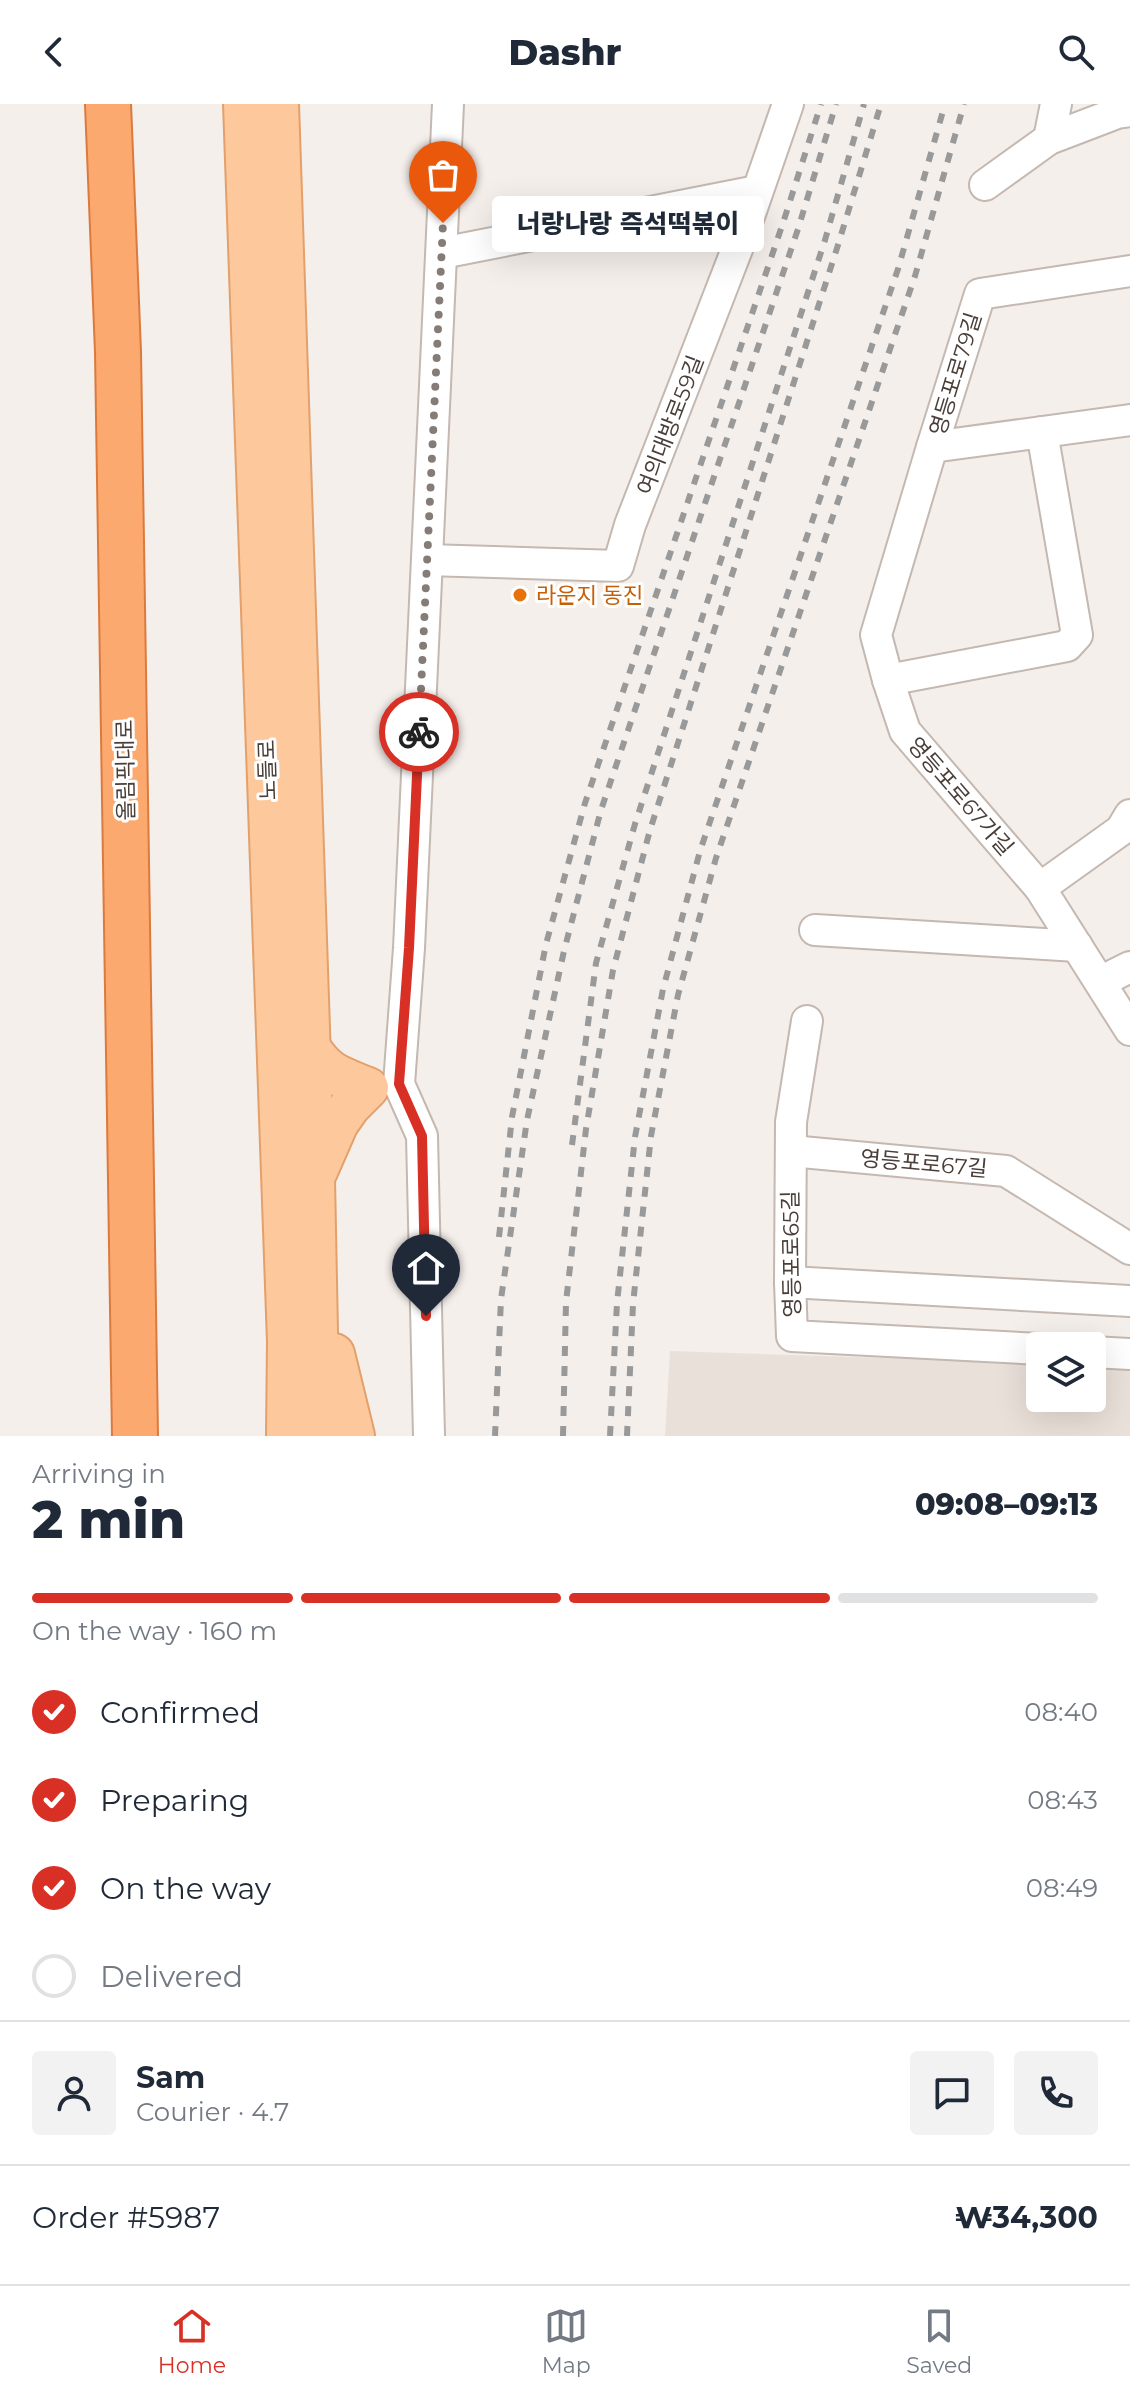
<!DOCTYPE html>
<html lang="en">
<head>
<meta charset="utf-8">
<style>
  body { margin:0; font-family:Montserrat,"Noto Sans KR",sans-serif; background:#f2f2f3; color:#1f2937; height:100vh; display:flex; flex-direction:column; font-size:30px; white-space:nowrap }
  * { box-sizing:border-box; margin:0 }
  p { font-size:26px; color:#747a83 }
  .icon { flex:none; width:44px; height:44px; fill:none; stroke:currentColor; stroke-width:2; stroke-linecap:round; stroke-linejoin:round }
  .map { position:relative; height:1332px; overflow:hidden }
  .drawer { display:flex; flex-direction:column; background:#fff; flex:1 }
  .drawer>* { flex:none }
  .controls { position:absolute; left:1026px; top:1228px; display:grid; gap:16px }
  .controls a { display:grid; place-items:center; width:80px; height:80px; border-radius:8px; background:#fff; box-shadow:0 8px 32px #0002; font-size:40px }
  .pin { position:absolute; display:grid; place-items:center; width:68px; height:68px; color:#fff; margin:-82px -34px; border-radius:50% 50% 50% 0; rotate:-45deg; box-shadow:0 0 8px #0007 }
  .pin .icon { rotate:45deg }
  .courier { position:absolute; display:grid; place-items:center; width:80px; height:80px; margin:-40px; border:6px solid #d93025; border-radius:50%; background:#fff; color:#222; box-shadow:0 2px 10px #0007 }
  .bubble { position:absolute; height:56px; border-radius:8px; background:#fff; box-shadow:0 8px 32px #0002; font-size:26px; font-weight:800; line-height:56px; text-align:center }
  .headline em { font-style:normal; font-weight:800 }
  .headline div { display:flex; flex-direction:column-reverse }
  .headline { display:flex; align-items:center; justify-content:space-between; height:136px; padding:0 32px }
  h1 { font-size:52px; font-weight:800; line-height:60px }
  .bar { display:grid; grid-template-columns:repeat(4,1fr); gap:12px 8px; align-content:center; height:96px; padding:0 32px }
  .bar i { height:10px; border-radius:6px; background:#e0e1e3 }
  .bar .current { background:#d93025 }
  .bar p { grid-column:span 4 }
  .line { display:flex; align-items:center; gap:20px; padding:0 32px; border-top:2px solid #e0e1e3 }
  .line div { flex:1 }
  .round { display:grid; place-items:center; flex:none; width:84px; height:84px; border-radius:8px; background:#f2f2f3 }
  ol { padding:0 32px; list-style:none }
  li { display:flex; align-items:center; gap:24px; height:88px }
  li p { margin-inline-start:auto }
  li .icon { padding:8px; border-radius:50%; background:#d93025; color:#fff; stroke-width:4 }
  li:last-child { color:#747a83 }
  li i { width:44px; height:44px; border:4px solid #e0e1e3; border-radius:50% }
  header { display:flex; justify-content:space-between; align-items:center; height:104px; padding:0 32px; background:#fff; font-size:36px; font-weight:800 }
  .dock { display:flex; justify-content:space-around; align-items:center; height:112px; border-top:2px solid #e0e1e3; background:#fff; font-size:22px; color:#747a83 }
  .dock a { display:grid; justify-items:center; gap:4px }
  .dock .current { color:#d93025 }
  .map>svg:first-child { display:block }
  .residential { fill:#e9e0d9 }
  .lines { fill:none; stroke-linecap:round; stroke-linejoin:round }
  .minor-casing { stroke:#c4b8b0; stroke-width:34 }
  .major-casing { stroke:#e3a06b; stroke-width:44 }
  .highway-casing { stroke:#dc7a3e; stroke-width:48 }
  .minor { stroke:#fff; stroke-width:30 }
  .major { stroke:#fdc99c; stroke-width:40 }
  .highway { stroke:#fca96f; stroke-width:44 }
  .rail { stroke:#999; stroke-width:6; stroke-dasharray:10 10; stroke-linecap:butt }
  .done { stroke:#857c77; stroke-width:8; stroke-dasharray:0 14.4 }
  .route { stroke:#d93025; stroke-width:10 }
  .food-dot { fill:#e8710a; stroke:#fff; stroke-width:3 }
  .labels { text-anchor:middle; stroke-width:6; stroke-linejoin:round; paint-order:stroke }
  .street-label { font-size:22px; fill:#493e38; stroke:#fff }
  .food-label { font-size:22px; fill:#c56008; stroke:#fff; text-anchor:start }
</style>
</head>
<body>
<header><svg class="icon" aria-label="back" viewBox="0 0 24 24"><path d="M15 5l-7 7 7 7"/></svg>Dashr<svg class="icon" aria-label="search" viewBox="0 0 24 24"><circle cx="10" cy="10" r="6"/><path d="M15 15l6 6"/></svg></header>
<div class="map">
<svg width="1130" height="1332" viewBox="0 0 1130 1332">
  <rect width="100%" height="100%" fill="#f5efeb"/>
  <polygon class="residential" points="670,1247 1040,1259 1040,1294 1092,1294 1092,1261 1130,1262 1130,1332 665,1332"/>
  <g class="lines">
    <g class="minor-casing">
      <g id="minor">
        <polyline points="1049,35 1056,0"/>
        <polyline points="985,81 1049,35 1117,9 1130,7"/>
        <polyline points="442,149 757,87"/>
        <polyline points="1130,167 980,190 932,343 1130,316"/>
        <polyline points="932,343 876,531 888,576 905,627 1040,784 1130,926"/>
        <polyline points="427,456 618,462 630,421 744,127 788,0"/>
        <polyline points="888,576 1067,542 1077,531 1042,328"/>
        <polyline points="1040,784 1121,726 1130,711"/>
        <polyline points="815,826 1077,842"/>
        <polyline points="1100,878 1130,863"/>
        <polyline points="807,917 791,1018 790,1178 792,1232 1040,1245"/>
        <polyline points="791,1047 1006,1067 1130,1145"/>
        <polyline points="790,1178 1130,1197"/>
        <polyline points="1092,1248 1130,1250"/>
        <polyline points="429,1332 422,1032 399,980 409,844 448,0"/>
      </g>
    </g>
    <g class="major-casing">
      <g id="major">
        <polyline points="244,0 288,1238 287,1332"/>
        <polyline points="278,0 314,1074 319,1332"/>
        <path d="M309,942C327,971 339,972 368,984L350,1002L338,1019L317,1067"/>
        <polyline points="334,1250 354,1332"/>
      </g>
    </g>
    <g class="highway-casing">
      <polyline id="highway" points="108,0 118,248 135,1332"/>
    </g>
    <use href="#minor" class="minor"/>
    <use href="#major" class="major"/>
    <use href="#highway" class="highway"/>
    <g class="rail">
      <polyline points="572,1041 596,859 635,720 825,136 864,0"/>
      <polyline points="499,1133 512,1013 546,840 585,699 783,119 821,0"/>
      <polyline points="495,1332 501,1195 527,1016 564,847 601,706 798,125 836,0"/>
      <polyline points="563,1332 566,1198 586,1025 613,866 650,726 838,141 881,0"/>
      <polyline points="610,1332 617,1199 635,1033 663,885 700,747 898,165 945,0"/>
      <polyline points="627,1332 633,1200 651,1032 678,891 716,754 915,172 964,0"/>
    </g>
  </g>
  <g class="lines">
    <polyline class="done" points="419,628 443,119"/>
    <polyline class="route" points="419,628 409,844 399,980 422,1032 426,1212"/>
  </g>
  <circle class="food-dot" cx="520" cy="491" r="8"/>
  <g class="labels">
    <g class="street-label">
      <text transform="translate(955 270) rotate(-73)" y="8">영등포로79길</text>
      <text transform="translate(670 321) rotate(-69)" y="8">여의대방로59길</text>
      <text transform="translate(125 666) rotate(-91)" y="8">올림픽대로</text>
      <text transform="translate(267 666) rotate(-92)" y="8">노들로</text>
      <text transform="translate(961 692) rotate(49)" y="8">영등포로67가길</text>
      <text transform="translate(924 1059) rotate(5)" y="8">영등포로67길</text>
      <text transform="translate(791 1150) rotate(-91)" y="8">영등포로65길</text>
    </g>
    <g class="food-label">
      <text x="536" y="499">라운지 동진</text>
    </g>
  </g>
</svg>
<div class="controls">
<a><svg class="icon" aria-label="layers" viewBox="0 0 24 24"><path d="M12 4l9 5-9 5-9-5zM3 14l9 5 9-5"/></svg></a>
</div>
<div class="pin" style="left:443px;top:119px;background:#ea580c"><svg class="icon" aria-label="bag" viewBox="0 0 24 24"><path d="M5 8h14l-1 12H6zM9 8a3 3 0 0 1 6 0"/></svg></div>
<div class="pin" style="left:426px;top:1212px;background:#1f2937"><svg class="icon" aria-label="home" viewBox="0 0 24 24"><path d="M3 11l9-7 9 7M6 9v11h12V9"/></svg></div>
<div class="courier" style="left:419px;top:628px"><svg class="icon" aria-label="bike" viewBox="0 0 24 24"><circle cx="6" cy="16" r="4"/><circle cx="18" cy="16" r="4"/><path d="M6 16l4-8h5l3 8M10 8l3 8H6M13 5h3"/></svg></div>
<div class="bubble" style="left:492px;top:92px;width:272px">너랑나랑 즉석떡볶이</div>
</div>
<section class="drawer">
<div class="headline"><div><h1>2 min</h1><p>Arriving in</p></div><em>09:08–09:13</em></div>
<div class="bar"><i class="current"></i><i class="current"></i><i class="current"></i><i></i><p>On the way · 160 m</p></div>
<ol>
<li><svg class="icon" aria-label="check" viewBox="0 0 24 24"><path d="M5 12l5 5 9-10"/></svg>Confirmed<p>08:40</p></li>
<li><svg class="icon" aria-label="check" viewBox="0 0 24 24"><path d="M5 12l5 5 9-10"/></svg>Preparing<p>08:43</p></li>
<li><svg class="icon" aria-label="check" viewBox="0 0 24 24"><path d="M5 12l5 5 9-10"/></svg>On the way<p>08:49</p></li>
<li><i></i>Delivered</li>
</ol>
<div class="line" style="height:144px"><a class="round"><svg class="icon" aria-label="person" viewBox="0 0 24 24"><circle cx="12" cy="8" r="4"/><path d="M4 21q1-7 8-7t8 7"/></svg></a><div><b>Sam</b><p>Courier · 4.7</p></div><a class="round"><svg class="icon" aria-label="chat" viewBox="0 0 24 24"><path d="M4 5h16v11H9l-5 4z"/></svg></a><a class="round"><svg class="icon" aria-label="phone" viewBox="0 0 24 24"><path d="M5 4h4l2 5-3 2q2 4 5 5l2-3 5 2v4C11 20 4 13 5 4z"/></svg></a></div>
<div class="line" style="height:104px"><div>Order #5987</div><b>₩34,300</b></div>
</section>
<nav class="dock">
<a class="current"><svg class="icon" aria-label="home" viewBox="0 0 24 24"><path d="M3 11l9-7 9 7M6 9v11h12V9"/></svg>Home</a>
<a><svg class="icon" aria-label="map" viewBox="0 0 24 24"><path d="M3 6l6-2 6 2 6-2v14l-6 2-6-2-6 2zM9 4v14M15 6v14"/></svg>Map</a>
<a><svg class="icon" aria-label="saved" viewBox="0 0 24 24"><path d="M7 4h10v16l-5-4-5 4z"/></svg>Saved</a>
</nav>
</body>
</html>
